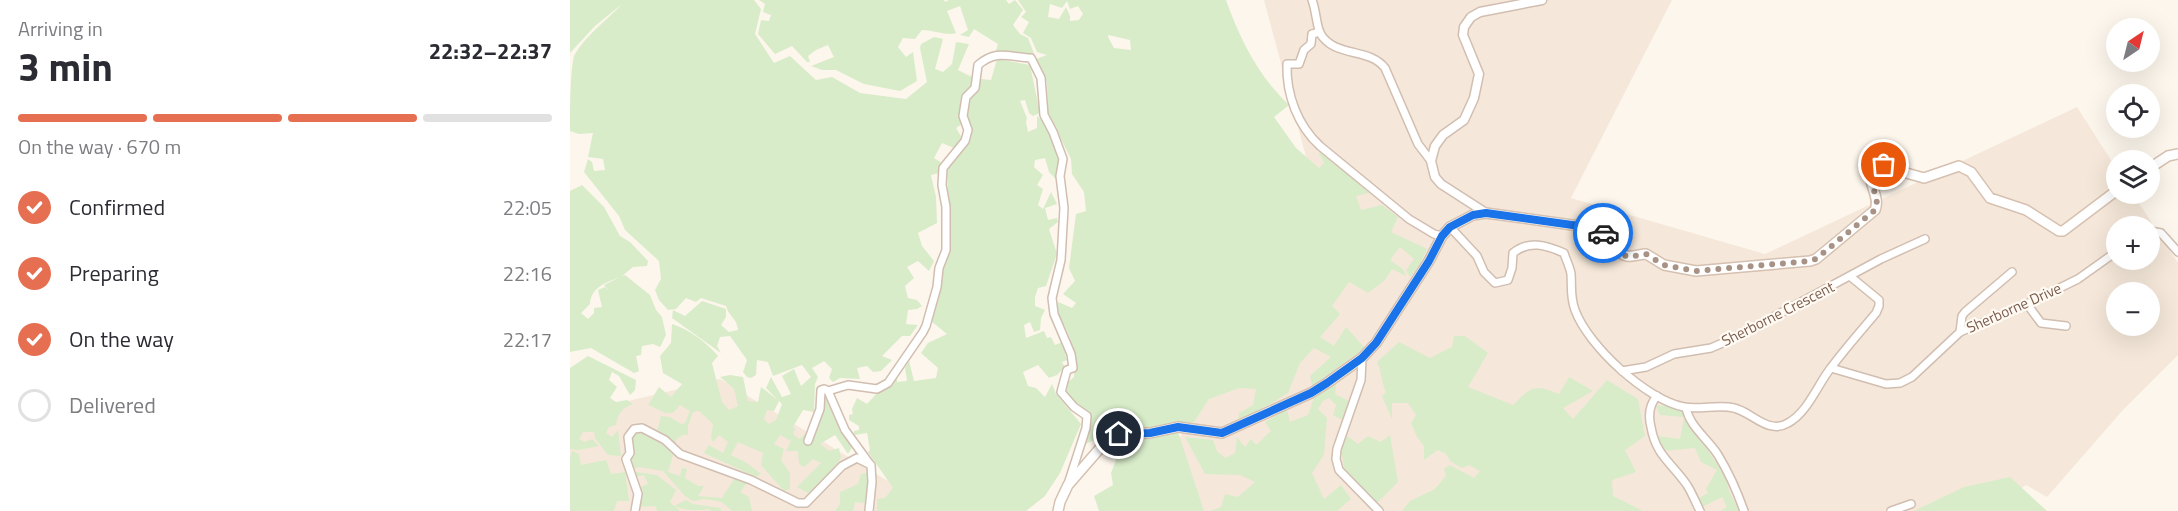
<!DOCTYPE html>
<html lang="en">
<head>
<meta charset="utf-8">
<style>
  body { margin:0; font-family:"Titillium Web",sans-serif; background:#f7f7f7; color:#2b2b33; height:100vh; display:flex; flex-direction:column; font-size:22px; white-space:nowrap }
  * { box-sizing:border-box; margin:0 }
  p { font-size:20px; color:#7c7c81 }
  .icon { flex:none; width:33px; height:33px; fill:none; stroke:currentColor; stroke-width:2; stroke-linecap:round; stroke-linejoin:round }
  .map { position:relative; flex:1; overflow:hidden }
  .sheet { display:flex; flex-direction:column; background:#fff; width:570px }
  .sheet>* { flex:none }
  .needle { width:39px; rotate:35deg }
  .fabs { position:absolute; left:1536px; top:18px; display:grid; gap:12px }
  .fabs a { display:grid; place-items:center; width:54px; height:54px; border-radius:50%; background:#fff; box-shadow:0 6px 24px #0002; font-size:30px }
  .pin { position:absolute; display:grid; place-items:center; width:51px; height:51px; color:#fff; margin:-26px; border:3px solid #fff; border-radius:50%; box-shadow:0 2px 6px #0007 }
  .courier { position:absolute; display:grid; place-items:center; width:60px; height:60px; margin:-30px; border:4px solid #1a73e8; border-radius:50%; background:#fff; color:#222; box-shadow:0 2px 8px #0007 }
  .head em { font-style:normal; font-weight:700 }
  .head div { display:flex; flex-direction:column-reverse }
  .head { display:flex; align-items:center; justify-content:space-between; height:102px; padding:0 18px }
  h1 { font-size:39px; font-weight:700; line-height:45px }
  .bar { display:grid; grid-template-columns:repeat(4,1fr); gap:9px 6px; align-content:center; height:72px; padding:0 18px }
  .bar i { height:8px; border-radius:4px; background:#e1e1e2 }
  .bar .on { background:#e76f51 }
  .bar p { grid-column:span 4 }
  ol { padding:0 18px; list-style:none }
  li { display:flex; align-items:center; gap:18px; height:66px }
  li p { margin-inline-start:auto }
  li .icon { padding:6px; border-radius:50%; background:#e76f51; color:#fff; stroke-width:4 }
  li:last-child { color:#7c7c81 }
  li i { width:33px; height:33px; border:3px solid #e1e1e2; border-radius:50% }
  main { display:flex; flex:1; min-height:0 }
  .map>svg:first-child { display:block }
  .residential { fill:#f5e8da; fill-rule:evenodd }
  .green { fill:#d8ecc9; fill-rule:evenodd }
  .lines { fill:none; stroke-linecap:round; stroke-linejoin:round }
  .minor-casing { stroke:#d1beb0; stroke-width:10 }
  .tertiary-casing { stroke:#d1beb0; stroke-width:11 }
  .secondary-casing { stroke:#d6c0b0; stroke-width:12 }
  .minor { stroke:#fff; stroke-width:7 }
  .tertiary { stroke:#fff; stroke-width:8 }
  .secondary { stroke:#fff; stroke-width:9 }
  .done { stroke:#a89285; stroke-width:6; stroke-dasharray:0 10.8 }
  .route { stroke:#1a73e8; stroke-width:8 }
  .labels { text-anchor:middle; stroke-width:4.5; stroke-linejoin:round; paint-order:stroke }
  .street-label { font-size:15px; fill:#7a5c4d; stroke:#fffaf3 }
</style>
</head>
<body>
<main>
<section class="sheet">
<div class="head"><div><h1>3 min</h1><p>Arriving in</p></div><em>22:32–22:37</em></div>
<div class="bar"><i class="on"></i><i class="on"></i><i class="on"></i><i></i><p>On the way · 670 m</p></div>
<ol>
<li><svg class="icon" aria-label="check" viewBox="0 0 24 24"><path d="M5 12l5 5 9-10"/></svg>Confirmed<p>22:05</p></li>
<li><svg class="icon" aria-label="check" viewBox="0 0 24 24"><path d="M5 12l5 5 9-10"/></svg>Preparing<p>22:16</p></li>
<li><svg class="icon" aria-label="check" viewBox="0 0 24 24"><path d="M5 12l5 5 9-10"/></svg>On the way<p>22:17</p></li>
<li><i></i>Delivered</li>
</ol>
</section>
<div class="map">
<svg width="1608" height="511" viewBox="0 0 1608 511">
  <rect width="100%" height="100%" fill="#fdf6ec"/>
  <g class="residential">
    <path d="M694,0H1102L1001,198L1195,254L1507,107L1546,168V194H1563L1608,263V355L1553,410L1477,497L1456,485L1421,511H557L593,459L736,273L766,269ZM1546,226H1580V260H1546ZM1546,292H1580V326H1546Z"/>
    <polygon points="150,379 341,495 357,511 0,511 0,415"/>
  </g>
  <g class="green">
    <path d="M0,0H184L191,9L185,34L204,63L220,56L246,80L262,77L290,93L336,99L357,82L350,48L351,44L364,37L373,39L365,69L373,72L382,64L386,42L399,44L388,70L402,77L406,75L402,87L391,95L390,116L392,124L386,128L392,138L384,148L372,143L364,158L372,163L369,173L361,175L366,197L367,223L348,233L352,246L364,261L359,271L348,261L337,267L344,278L335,286L338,298L347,300L352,306L347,309L338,310L336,324L348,325L340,336H332L312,356L322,360L311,371L303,372L297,366L287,368L290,379L270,378L263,382L259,378L262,369L254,361L242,368L248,377L245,384L244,412L233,410L223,427L225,429L223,434L229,439L235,434L238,444L253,411V399L256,398L264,417L283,446L278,454L265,435L250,444L259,451L269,448L271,458L253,483L238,493L227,487L251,463L243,459L234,467L229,464L228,451H216L221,441L210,435L204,444L214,449L211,460L220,473V489L214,491L191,465L193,453L168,442L161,455L177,463L191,474L186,477L134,453L139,445L153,453L158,442L149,435L143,442L141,438L143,424L129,411L123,412L118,426V435H112L106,440V445L87,432L91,416L100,417L111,424L115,423L120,411L110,405L103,413H96L78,405L89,387L101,397L112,384L93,373L90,356L101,343L102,324C120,330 136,342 148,356L142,363L152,402L159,410L168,406L164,389L150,377L160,375L173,377L178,401L188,402L191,387L208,400L196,388L201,377L212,397L221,394L212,376L224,369L231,386L241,377L232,365L203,376L198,362L187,360L186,375L181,378L177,377L173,372L177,360L160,336L150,337L147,346L151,353L102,318L103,310L115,316L132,301L156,309V317L151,325L159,332L168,330C167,318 159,317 156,306L131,298L126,302L116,298L106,309L98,310L89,300L85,290L91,279L89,261L55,230L49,216L14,172L18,159L22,162L24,171L35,170L33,159L18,157L23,133L9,134L0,131C0,110 0,75 4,56C14,37 38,19 52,4L25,26L0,53ZM209,401L212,404L206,420L199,424L194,419L197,410L204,411Z"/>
    <path d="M189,0H374L375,2L379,0H436L439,4L445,0L453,10L443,25L450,34L458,38L465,56L447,52L425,54L428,44L404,29L399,37L390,35L398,30L390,6L377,11L386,33C376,36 363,30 352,30L345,39L333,38L328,47L336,57L343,52L347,81L330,91L294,84L266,70H252L241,66L264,57L258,45L246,50L238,56L240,62H237L222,46L205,54L188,34L191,20L199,21L201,15L193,12L195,4Z"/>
    <path d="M448,0H656C670,39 688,76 719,105L704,117L726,148L749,168L754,163L748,152L760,158L799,193L786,196L791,210L812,205L828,217L821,232L857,249L850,264L840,277L836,270L844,259L830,247L820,260L833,269L836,276L822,269L815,280L798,293L779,282L762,306L770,314L750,337L764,346L776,327L795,348L742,386L740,376L761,357L744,348L730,363L718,393L668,424L669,413L683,405L686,389L669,388L639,399L624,422L575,431L569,430L553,410L542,413L541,431L512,446L517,416L497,394V383L504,377C505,362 504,347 498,333C493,320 485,317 488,302L502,308L506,303L493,294L505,281L499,268L506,214L516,211L514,192L502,174L501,159L478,113L477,83L466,59L477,55L467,52L461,38L453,33L459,22L451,17L456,12ZM497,1L500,9L508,6L513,14L509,20L500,21V16L496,7L489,19L478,17L480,4L492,8ZM538,35L560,40L561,50L544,48L538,37Z"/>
    <path d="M427,59L460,65L470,113L463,116L459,113L455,100L450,101L457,118L456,122L458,132L467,128V116L474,122L489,156L487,180L479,172L475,158L465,160L464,167L473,175L467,185L473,189L468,205L473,209L481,192L487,204L475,208L478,220L487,218L488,222L479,229L487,254L476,286L468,288L465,297V306L475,310L471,318L470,330L464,332L460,322L454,325L456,338L474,331L477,338L481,337L485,345L492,342L497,360L492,362L495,367L487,375L479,378L468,365L453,372L458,386L466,388L475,397L482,384L486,394L511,424L490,473L475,496L456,511H307V499L315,498L323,488L298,452L300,450L297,433L284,435V431L289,430V426L279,420V415L283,414L282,409L287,398L297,404L308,392L327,376V382L337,381L335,368L339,361L344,381L366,378L368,368L351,353L358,343L377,334L361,321L379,217L377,168L398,140C397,127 394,113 399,100C401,93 408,87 411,79L421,80Z"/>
    <path d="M12,185L34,207L50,236L60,242L78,261L77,266L63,267L52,276L55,275L80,295L86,310L92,317L96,335L90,347L83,344L72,346L71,355L66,356L69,371L64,373L21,348L0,352V191ZM50,277L34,285L39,291L35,287L28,290L32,307L24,308V313L18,319L11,313L20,304C21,287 37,282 50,277Z"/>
    <path d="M884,336H895L918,353L898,387L943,405C961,387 964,383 989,394L999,377L1023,391L993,408L1003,419L1037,380L1068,399L1075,436L1055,450L1066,472L1042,480L1043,496L1073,511H832L840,501L865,489L876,476L874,469L880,465L904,478L910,471L899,465L892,468L880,461L876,454L868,450L854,460V446L847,437L841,423L846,415L838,403H822V419L812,396L816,392C811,382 812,372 807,362L829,342L860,358L882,347Z"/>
    <path d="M18,356L66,380L65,390L60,395L49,376L42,372L39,380L47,387L40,398L46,402L57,400L63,404C51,409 48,413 46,425L39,427L36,433L42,437L48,430L51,456L38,455L25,438L24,432H13L9,439L15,442L22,439L29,446L8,450L0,449V368Z"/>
    <polygon points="767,381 765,394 779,401 772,420 763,415 766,405 759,398 753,401 748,409 757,418 754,455 742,473 754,499 771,485 781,499 767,511 640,511 651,507 655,494 668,497 685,482 670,475 635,474 615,437 643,440 647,451 655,458 665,453 667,437 675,447 681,439 686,445 701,431 695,422 717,409 720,422 738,415 745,394"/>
    <polygon points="1100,405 1114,409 1114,414 1156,478 1159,491 1169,511 1150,511 1157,507 1152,497 1132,507 1127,499 1138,493 1136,489 1147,470 1131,462 1125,448 1094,451 1089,446 1087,436 1110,439 1114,417 1090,415 1086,406"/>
    <polygon points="607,429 634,511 529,511 524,496 543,485 541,473 546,460 537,447 545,446 556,455 565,452 567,436"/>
    <path d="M69,432L97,447L103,455L98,472L110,476L112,468L117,469L115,478L128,486H134L128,496L152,498L164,479L177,483L170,492L179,497L182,511H162L152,502L135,499L123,501L115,496L93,471L69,467L62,469C57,458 58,440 69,432Z"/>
    <polygon points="820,435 828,482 807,503 774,468 771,448 777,436 788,444 798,436 811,442"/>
    <polygon points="2,451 9,454 11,465 36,460 41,474 55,472 59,501 47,501 44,511 0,511 0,458"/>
    <path d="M66,472L87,475L106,490L100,502L104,506L116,500L123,504L150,508L152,511H141L139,509C127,511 116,511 105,506L110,511H87L86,506L68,507L70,487L78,484L74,475L65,477L63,474Z"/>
    <polygon points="299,472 295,503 285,502 283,511 265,511 270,504 270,492 288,484 291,474"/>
    <polygon points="1440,477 1477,511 1344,511 1394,487"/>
  </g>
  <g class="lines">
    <g class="minor-casing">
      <g id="minor">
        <path d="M742,0C746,10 746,23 750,33C764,58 799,47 815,68L848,144L861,161"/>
        <path d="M750,32L742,34L741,44L734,50L729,64H717C716,95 728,126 750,146L839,219L864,234L872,236"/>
        <path d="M880,227L907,256L914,272L925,283L938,280L942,268L943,253C959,240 976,245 994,253C996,260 1000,267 1001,274C1002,287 1000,297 1005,310C1018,346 1077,400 1114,407C1130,410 1148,404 1164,408C1182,412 1198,435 1218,423C1237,413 1247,386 1260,369C1274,350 1290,332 1306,313L1309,306V300L1281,277"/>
        <polyline points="1580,231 1591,233 1608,252"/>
        <polyline points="1457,304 1471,323 1496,326"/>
        <polyline points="1390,332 1392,316 1395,312 1442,272"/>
        <polyline points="792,358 791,380 767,449 766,459 769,470 809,511"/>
        <polyline points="1261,368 1316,384 1330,383 1342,377 1390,332 1457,304 1508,279 1546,252"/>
        <polyline points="1052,371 1076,367 1104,354 1141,348 1164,338 1311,259 1355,239"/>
        <path d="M258,391L278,385L307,389L318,383L353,332L356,326L367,287L369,268L376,250V207L372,185L373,168L395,141L398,130L393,116L396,97L405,88L408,65C427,49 438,57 461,58L471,78L474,115L483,132L493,159L490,176L494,208L491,260L482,298L484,314L501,354L503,368L497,370L491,392L504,407L517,416L516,428L498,484"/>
        <path d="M1087,396C1079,405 1078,415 1081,427C1086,456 1102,463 1117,485C1122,493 1126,503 1130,511"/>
        <path d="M1116,408C1120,427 1138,439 1148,455C1159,473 1167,491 1174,511"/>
        <polyline points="238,441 250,409 251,390 254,389 258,391 275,430 299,463"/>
        <polyline points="65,511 68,494 56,459 60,453 58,437 64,429 72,428 95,440 110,454 181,480 228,503 236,503 272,466 287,458 301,465 302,482 299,511"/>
        <polyline points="1321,511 1341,504"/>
      </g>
    </g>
    <g class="tertiary-casing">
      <polyline id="tertiary" points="916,213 871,184 865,177 861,161 865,146 873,135 894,120 904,98 909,74 893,35 894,27 901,17 910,12 972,0"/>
    </g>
    <g class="secondary-casing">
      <g id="secondary">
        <polyline points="1580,168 1598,156 1608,154"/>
        <path d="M488,511L490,502L498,485L538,439L549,434L580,433L608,427L652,433L741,393L757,383L792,358L806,343L859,261L872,236L880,227L903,215L916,213L1024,228C1038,233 1043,253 1057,256C1063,257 1070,254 1076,254L1094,265L1126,271L1240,261L1246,259L1305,210C1312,194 1290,177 1308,165L1354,178L1389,166L1401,172L1420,198L1456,210L1489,231H1493L1546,191"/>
      </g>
    </g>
    <use href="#minor" class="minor"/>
    <use href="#tertiary" class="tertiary"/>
    <use href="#secondary" class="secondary"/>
  </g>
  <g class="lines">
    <polyline class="done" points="1033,233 1051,254 1058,257 1076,254 1094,265 1126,271 1240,261 1246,259 1305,210 1307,203 1300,173 1305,167 1314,165"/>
    <polyline class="route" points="549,434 580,433 608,427 652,433 741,393 757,383 792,358 806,343 859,261 872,236 880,227 903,215 916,213 1024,228 1033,233"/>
  </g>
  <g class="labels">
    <g class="street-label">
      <text transform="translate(1444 308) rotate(-24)" y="5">Sherborne Drive</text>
      <text transform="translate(1208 314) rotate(-27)" y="5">Sherborne Crescent</text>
    </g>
  </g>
</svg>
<div class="fabs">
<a><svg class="needle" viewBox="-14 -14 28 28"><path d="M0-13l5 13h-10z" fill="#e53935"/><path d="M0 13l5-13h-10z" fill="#7c7c81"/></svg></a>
<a><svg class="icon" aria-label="locate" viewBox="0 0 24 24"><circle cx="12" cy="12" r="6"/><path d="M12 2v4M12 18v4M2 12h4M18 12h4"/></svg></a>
<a><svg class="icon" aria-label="layers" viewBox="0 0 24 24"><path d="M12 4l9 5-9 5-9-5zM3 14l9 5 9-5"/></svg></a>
<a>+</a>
<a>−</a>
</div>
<div class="pin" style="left:1314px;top:165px;background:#ea580c"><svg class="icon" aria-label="bag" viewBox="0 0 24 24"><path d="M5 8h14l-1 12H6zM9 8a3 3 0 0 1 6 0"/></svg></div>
<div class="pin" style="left:549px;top:434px;background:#1f2937"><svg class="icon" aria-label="home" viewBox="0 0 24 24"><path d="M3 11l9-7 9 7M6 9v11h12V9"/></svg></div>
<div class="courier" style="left:1033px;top:233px"><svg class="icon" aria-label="car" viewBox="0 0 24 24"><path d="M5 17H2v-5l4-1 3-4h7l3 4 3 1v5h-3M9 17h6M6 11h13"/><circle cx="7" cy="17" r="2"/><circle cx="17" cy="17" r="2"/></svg></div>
</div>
</main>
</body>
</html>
